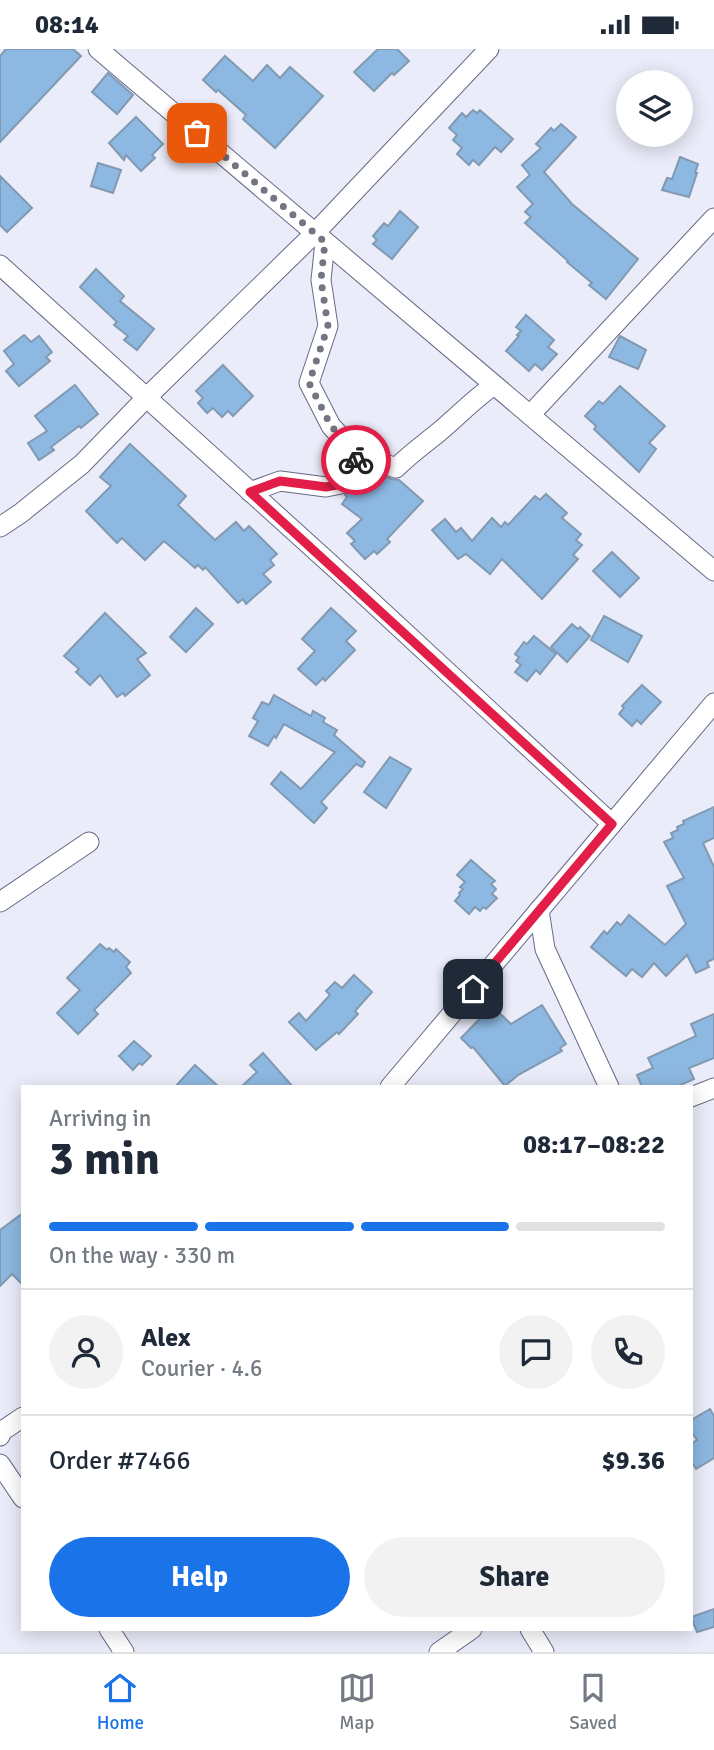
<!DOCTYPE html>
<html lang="en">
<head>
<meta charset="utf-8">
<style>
  body { margin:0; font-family:Signika,sans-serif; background:#f2f2f3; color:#1f2937; height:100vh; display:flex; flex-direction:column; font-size:26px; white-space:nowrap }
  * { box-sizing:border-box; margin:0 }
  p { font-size:23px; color:#747a83 }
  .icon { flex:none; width:38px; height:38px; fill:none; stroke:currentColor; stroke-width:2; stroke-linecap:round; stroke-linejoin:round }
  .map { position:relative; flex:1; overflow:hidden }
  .side { position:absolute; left:21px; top:1036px; width:672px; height:546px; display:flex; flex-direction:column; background:#fff; border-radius:0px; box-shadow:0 4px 18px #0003 }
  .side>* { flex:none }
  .controls { position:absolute; left:616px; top:21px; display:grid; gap:14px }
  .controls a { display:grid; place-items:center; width:77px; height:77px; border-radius:50%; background:#fff; box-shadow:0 4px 18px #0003; font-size:35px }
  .pin { position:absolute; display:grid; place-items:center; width:60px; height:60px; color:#fff; margin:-30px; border-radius:14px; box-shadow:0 4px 10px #0006 }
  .courier { position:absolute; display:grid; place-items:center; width:70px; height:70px; margin:-35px; border:5px solid #e11d48; border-radius:50%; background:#fff; color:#222; box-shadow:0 2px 9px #0007 }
  .head em { font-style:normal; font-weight:700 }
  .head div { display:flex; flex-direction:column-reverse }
  .head { display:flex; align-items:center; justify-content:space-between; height:119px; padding:0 28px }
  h1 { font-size:46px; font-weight:700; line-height:52px }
  .bar { display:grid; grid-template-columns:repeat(4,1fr); gap:10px 7px; align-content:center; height:84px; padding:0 28px }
  .bar i { height:9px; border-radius:5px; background:#e0e1e3 }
  .bar .selected { background:#1a73e8 }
  .bar p { grid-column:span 4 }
  .line { display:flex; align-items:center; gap:18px; padding:0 28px; border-top:2px solid #e0e1e3 }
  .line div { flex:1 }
  .round { display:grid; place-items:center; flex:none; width:74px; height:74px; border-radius:37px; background:#f2f2f3 }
  .cta { display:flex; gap:14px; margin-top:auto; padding:14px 28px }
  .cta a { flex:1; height:80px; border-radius:42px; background:#1a73e8; color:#fff; font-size:28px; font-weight:700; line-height:80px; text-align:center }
  .cta a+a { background:#f2f2f3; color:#1f2937 }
  .status { display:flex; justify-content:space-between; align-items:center; height:49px; padding:0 35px; background:#fff; direction:ltr }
  .status svg { height:19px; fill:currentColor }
  .tabs { display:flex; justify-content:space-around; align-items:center; height:98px; border-top:2px solid #e0e1e3; background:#fff; font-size:19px; color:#747a83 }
  .tabs a { display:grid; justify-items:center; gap:4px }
  .tabs .selected { color:#1a73e8 }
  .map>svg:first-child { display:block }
  .building { fill:#8db8e1; stroke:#819ab2; stroke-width:2 }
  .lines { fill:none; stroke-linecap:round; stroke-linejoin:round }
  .minor-casing { stroke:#676885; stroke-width:21 }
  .minor { stroke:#fff; stroke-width:19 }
  .done { stroke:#747582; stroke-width:7; stroke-dasharray:0 12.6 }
  .route { stroke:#e11d48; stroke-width:9 }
</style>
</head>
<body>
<div class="status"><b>08:14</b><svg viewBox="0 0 49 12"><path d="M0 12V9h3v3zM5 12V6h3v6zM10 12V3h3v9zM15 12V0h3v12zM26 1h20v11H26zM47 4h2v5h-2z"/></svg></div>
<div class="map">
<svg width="714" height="1603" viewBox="0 0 714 1603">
  <rect width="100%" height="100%" fill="#ebecfa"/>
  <g class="building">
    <polygon points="6,0 73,0 81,7 0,93 0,7"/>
    <polygon points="378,0 397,0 409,12 394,26 392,24 374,42 354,23"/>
    <polygon points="225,7 253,32 267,16 280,29 290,18 323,47 275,99 243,70 246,66 218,41 216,43 203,31"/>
    <polygon points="108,24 133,46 117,65 92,43"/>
    <polygon points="473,61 477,64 480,61 513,90 501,103 495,98 479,116 473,111 469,116 457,105 462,99 453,91 457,86 449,79 462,64 466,68"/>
    <polygon points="136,68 163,95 152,106 155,109 141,122 126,106 124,111 109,94"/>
    <polygon points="561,75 576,88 544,123 572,155 638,210 606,250 589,236 592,234 567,213 568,212 525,174 531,168 525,163 533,155 517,138 530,126 522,116 541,99 536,95 551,79 554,82"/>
    <polygon points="680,108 698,115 695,124 697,124 689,148 662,141 667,129 672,130"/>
    <polygon points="98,114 121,121 113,144 91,137"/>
    <polygon points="0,127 32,159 7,183 0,176"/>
    <polygon points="400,162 418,178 392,210 373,195 377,191 373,187 384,174 388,177"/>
    <polygon points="96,220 124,247 120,252 154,280 137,301 124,291 128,287 114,276 117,273 80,238"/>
    <polygon points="526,266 554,291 548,298 557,305 542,321 535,315 529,322 506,302 519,287 517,286 521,282 516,278"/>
    <polygon points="24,286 31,293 39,287 52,303 46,308 50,312 19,337 6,322 14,315 4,302"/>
    <polygon points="620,287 646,301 638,320 609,308"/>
    <polygon points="223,316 253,347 233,367 228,362 222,368 213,359 207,364 198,354 203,349 196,342"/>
    <polygon points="75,336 98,365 81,379 79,377 51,398 54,401 39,411 28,394 47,382 35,367"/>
    <polygon points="620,337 665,377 649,394 656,400 639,423 594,380 596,377 585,367 599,352 603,355"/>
    <polygon points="130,395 186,447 178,456 215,491 236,473 244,482 249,477 277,505 270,511 274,516 263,525 271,533 246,555 243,550 238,554 205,518 203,521 198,516 195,519 164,492 145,511 122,489 117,494 86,462 111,437 100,428"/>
    <polygon points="369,422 392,430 399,431 423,452 387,490 390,493 377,505 374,502 365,510 351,495 355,492 347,484 362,470 342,455 347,448 345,446 365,429"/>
    <polygon points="546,445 567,464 562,469 581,485 576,491 582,496 573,506 578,510 542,550 502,510 490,525 466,505 458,510 432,481 445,470 456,483 461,479 472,492 492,469 501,478 505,473 508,476 535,447 540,451"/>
    <polygon points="612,503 639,529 620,548 593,522"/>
    <polygon points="196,559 213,575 186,603 170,588"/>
    <polygon points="331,559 356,582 346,592 355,601 325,632 323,629 316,636 298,620 315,602 302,590"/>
    <polygon points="105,564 146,604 137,610 150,626 125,647 123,644 117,648 100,626 90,636 76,623 79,620 64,607"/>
    <polygon points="604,567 642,587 628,613 591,591"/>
    <polygon points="572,575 578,580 580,578 590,587 567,613 551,598"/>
    <polygon points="534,587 556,605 540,625 536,621 527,632 515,623 521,616 516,612 519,608 515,605 524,593 527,595"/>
    <polygon points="642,636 661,653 641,675 637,671 632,677 619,665 624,659 622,657"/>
    <polygon points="274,646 311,667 313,662 325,669 323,673 337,681 334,686 365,713 362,718 356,715 321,753 327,759 314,774 271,735 281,723 301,740 335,703 284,675 276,689 274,687 268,697 249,687 258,672 253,669 262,653 269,656"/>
    <polygon points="390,708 411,720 386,759 364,743"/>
    <polygon points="714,758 714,789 703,794 714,818 714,910 707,913 709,918 696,924 687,906 666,927 654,914 642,928 632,920 626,927 591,898 604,882 607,885 617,873 621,876 629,866 665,896 686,875 667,837 684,829 664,793 673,789 671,784 678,781 677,778 684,775 683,772"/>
    <polygon points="471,811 495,832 491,835 496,840 492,845 497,849 486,860 483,858 480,862 475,858 469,865 455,852 460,846 459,844 463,840 460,838 465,833 457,826"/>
    <polygon points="100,895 107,901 109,899 114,903 116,900 130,913 126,918 131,924 94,961 98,965 78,985 57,964 80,941 67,929"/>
    <polygon points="354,926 372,943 355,962 358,965 339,985 337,983 316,1001 289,973 299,964 306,972 330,946 326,942 335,933 342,939"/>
    <polygon points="542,956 566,995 560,999 562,1002 518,1026 505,1037 473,998 471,999 461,989 492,957 511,975"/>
    <polygon points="714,965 714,1009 689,1019 694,1030 676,1038 642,1038 637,1026 653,1019 648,1009 696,987 691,975"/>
    <polygon points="134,992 151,1007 142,1016 139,1014 133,1021 119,1007"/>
    <polygon points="263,1004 293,1038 241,1038 257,1023 250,1016"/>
    <polygon points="195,1016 219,1038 175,1038"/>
    <polygon points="23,1164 23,1236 12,1225 0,1237 0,1181"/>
    <polygon points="710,1360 714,1367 714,1409 696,1420 691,1412 691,1395 697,1391 691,1382 691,1371"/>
    <polygon points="714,1560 714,1578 697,1583 691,1568"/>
  </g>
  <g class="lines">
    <g class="minor-casing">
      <g id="minor">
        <polyline points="98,0 714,522"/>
        <polyline points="0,216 347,530 612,775"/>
        <polyline points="530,366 714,169"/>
        <path d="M356,404L396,419C410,405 424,395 439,383C458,367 474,350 494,336"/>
        <polyline points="250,443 280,432 326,438 341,435 357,420 356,404 331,377 309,334 328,277 321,231 325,193"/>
        <polyline points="0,478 21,464 82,415 146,349 315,184 489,0"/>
        <polyline points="0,853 89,793"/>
        <polyline points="539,861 545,900 609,1038"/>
        <polyline points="390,1038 714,654"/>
        <polyline points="691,1048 714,1039"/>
        <polyline points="0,1387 2,1382 23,1368"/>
        <polyline points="0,1415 23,1449"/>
        <polyline points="109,1580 124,1603"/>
        <polyline points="530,1580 544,1603"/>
        <polyline points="439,1603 472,1580"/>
      </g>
    </g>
    <use href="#minor" class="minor"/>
  </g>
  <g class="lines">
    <polyline class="done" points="197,84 325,193 321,231 328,277 309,334 331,377 356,404 356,411"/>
    <polyline class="route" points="356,411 356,420 341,435 326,438 280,432 250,443 612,775 473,940"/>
  </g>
</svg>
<div class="controls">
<a><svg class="icon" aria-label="layers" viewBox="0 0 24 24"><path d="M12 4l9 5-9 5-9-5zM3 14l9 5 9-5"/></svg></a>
</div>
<div class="pin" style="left:197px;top:84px;background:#ea580c"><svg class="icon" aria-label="bag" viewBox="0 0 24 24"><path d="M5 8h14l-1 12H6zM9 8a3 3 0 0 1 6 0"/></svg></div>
<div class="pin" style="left:473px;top:940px;background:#1f2937"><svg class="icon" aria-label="home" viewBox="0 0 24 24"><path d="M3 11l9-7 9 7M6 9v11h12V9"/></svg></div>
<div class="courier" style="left:356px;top:411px"><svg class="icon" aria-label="bike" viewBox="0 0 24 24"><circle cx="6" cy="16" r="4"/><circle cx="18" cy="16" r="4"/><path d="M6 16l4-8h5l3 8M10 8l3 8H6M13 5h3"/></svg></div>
<section class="side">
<div class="head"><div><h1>3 min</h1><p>Arriving in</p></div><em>08:17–08:22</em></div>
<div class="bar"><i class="selected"></i><i class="selected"></i><i class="selected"></i><i></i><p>On the way · 330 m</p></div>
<div class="line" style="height:126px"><a class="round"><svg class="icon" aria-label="person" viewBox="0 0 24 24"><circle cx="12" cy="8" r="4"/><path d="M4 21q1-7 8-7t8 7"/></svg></a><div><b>Alex</b><p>Courier · 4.6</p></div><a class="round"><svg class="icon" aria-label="chat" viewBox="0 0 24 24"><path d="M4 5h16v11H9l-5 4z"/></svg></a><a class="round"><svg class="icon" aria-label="phone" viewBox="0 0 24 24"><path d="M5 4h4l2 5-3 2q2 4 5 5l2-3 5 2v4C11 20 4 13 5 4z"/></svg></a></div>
<div class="line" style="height:91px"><div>Order #7466</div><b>$9.36</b></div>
<div class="cta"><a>Help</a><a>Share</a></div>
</section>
</div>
<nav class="tabs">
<a class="selected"><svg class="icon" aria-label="home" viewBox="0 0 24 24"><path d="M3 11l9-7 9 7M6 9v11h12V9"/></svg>Home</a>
<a><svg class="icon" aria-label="map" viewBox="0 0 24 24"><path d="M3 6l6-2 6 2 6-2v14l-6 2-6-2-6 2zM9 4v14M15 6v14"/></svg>Map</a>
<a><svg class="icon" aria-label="saved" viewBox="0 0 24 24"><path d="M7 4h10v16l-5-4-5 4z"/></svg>Saved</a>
</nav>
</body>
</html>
